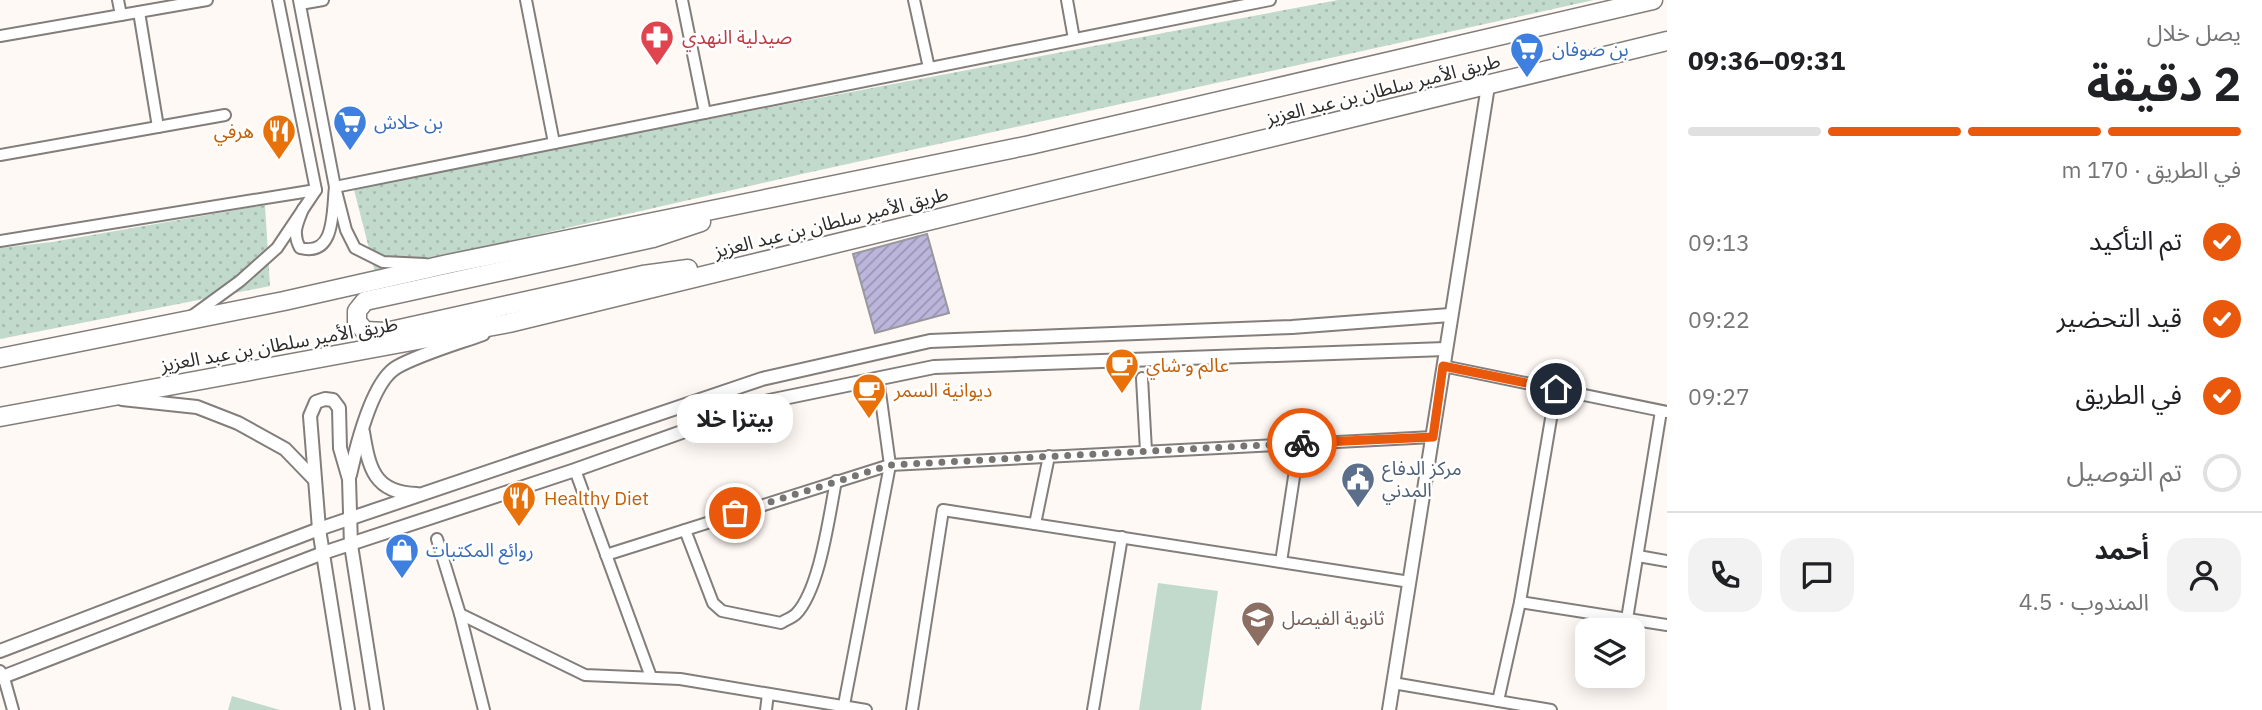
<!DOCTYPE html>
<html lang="ar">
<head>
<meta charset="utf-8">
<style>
  body { margin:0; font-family:"IBM Plex Sans","Noto Sans Arabic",sans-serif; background:#f2f2f2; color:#202124; direction:rtl; height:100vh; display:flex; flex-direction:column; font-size:26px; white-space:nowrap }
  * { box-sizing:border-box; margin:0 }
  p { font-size:23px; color:#757577 }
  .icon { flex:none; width:38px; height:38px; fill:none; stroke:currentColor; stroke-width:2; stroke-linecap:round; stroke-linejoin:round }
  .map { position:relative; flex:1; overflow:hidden; direction:ltr }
  .details { display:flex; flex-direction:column; background:#fff; width:595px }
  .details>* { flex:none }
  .controls { position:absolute; left:1575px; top:618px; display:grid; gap:14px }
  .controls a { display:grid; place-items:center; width:70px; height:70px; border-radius:14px; background:#fff; box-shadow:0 4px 18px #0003; font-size:35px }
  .pin { position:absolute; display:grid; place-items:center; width:60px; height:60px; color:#fff; margin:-30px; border:4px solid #fff; border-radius:50%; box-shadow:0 2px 7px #0007 }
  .courier { position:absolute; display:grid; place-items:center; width:70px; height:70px; margin:-35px; border:5px solid #ea580c; border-radius:50%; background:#fff; color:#222; box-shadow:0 2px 9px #0007 }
  .bubble { position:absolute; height:49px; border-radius:21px; background:#fff; box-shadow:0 4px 18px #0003; font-size:23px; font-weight:700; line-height:49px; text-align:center; direction:rtl }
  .summary em { font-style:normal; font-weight:700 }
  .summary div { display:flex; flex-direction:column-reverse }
  .summary { display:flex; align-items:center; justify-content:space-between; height:119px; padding:0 21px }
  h1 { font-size:46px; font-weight:700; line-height:52px }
  .bar { display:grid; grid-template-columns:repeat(4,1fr); gap:10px 7px; align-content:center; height:84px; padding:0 21px }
  .bar i { height:9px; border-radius:5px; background:#e0e0e0 }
  .bar .current { background:#ea580c }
  .bar p { grid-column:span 4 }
  .line { display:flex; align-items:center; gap:18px; padding:0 21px; border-top:2px solid #e0e0e0 }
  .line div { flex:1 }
  .round { display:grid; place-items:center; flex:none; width:74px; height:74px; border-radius:21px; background:#f2f2f2 }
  ol { padding:0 21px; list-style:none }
  li { display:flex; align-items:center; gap:21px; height:77px }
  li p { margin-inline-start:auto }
  li .icon { padding:7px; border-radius:50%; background:#ea580c; color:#fff; stroke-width:4 }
  li:last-child { color:#757577 }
  li i { width:38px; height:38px; border:4px solid #e0e0e0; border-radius:50% }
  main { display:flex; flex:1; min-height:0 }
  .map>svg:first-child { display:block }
  .park { fill:url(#park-dots) }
  .pitch { fill:#c1dacc }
  .building { fill:url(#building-hatch); stroke:#98989d; stroke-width:2 }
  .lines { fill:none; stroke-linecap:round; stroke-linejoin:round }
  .minor-casing { stroke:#837e7b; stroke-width:14 }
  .tertiary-casing { stroke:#837e7b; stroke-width:16 }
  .trunk-casing { stroke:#837e7b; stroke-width:21 }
  .minor { stroke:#fff; stroke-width:10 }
  .tertiary { stroke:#fff; stroke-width:12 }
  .trunk { stroke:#fff; stroke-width:18 }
  .done { stroke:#777472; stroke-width:7; stroke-dasharray:0 12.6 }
  .route { stroke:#ea580c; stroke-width:9 }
  .labels { text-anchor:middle; stroke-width:5; stroke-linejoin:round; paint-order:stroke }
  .health-label { font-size:19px; fill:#be3a42; stroke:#fff; text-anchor:start }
  .shop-label { font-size:19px; fill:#366cbe; stroke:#fff; text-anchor:start }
  .street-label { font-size:19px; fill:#2e2c2b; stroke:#fff }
  .food-label { font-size:19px; fill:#c56008; stroke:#fff; text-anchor:start }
  .service-label { font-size:19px; fill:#4e5e75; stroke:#fff; text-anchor:start }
  .education-label { font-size:19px; fill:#785e54; stroke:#fff; text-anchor:start }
</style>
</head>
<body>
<main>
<section class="details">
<div class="summary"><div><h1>2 دقيقة</h1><p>يصل خلال</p></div><em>09:31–09:36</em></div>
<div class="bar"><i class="current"></i><i class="current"></i><i class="current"></i><i></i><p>في الطريق · 170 m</p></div>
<ol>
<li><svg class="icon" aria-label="check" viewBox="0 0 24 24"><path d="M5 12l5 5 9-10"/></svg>تم التأكيد<p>09:13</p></li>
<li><svg class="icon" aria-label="check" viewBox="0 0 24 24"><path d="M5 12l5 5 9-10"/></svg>قيد التحضير<p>09:22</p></li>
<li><svg class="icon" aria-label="check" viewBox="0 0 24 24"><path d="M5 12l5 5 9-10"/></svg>في الطريق<p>09:27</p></li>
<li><i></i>تم التوصيل</li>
</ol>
<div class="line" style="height:126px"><a class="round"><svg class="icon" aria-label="person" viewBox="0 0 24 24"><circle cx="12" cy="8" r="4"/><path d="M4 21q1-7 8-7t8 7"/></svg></a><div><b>أحمد</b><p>المندوب · 4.5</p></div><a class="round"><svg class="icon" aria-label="chat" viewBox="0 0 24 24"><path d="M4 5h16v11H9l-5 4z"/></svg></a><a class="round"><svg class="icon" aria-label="phone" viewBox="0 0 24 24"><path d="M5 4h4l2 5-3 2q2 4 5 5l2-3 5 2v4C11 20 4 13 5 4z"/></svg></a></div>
</section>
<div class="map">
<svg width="1667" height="710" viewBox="0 0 1667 710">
  <defs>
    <pattern id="park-dots" width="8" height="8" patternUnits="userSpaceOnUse" patternTransform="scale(1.75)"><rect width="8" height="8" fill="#c1dacc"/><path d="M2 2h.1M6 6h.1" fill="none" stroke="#a6bbaf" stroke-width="1.8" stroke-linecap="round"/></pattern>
    <pattern id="building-hatch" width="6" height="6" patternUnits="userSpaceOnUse" patternTransform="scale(1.75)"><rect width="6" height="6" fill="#bcb6dc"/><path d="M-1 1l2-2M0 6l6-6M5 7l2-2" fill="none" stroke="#9994b3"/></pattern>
  </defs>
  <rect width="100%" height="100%" fill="#fff9f6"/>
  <g class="park">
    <polygon points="1338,0 1594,0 802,174 375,272 353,186"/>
    <polygon points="265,205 270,286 0,339 0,248 52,242"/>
  </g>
  <g class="pitch">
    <polygon points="1158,583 1218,591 1201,710 1139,710"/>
    <polygon points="232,696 280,710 228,710"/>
  </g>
  <polygon class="building" points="927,234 949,313 875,333 853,254"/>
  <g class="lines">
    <g class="minor-casing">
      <g id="minor">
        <polyline points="118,0 121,15"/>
        <polyline points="299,0 335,187 346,230 355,248 383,262 425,264"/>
        <polyline points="526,0 554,143"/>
        <polyline points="682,0 705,113"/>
        <polyline points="914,0 929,68"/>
        <polyline points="1067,0 1074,39"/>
        <polyline points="300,4 323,0"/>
        <polyline points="139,12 158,127"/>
        <polyline points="0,36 207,0"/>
        <polyline points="0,155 225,115"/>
        <path d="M303,209C297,224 292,233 300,248C336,257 332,211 335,187L1270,0"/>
        <polyline points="0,241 316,190"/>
        <polyline points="192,316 240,281 277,248 316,190 278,0"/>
        <polyline points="1443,366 1667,412"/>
        <polyline points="1142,378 1146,451"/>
        <polyline points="575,470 651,677"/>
        <polyline points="1035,524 1049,456"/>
        <path d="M685,530L713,603L722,611L781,623C785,620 792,618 796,614C820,589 829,516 836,481"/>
        <polyline points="437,539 460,614 484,710"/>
        <polyline points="606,555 890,465 1433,437"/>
        <polyline points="1638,556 1667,561"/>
        <polyline points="1281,562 1299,444"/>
        <polyline points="1520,602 1667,625"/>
        <polyline points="460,614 585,675 680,679 866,710"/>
        <polyline points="1627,619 1661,411"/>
        <polyline points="0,671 4,678 13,710"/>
        <polyline points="1393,683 1551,710"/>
        <polyline points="1498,701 1520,602 1556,389"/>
        <polyline points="766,710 768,694"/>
        <polyline points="843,710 890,465 878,378"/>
        <polyline points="912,710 943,510 1410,582"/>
        <polyline points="1093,710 1122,537"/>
      </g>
    </g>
    <g class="tertiary-casing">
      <g id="tertiary">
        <polyline points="122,399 197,407 238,423 285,449 315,480"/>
        <path d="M363,432C369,468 374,493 417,494"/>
        <path d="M350,475C356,448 372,381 397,367C420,354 458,343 483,334"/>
        <polyline points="0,651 319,529 762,379 930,341 1292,327 1450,315"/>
        <polyline points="0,678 323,553 575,470 769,401 934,367 1445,349"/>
        <polyline points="348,710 319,529 310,416 316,402 325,399 333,400 339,408 340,448 349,479 351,545 377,710"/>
        <polyline points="1389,710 1488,86"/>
      </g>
    </g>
    <g class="trunk-casing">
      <g id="trunk">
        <polyline points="688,269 643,275 386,332 365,331 357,322 357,311 365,301 653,238 701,222"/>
        <polyline points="0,358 284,301 448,264 1030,145 1653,0"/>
        <polyline points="0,417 509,323 1667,41"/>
      </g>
    </g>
    <use href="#minor" class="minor"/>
    <use href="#tertiary" class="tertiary"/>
    <use href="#trunk" class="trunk"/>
  </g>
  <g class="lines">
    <polyline class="done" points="735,513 890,465 1302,443"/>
    <polyline class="route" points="1302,443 1433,437 1443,366 1556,389"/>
  </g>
  <defs>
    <g id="pharmacy-pin" transform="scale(1.75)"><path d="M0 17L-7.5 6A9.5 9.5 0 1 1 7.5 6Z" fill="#e0444e" stroke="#fff"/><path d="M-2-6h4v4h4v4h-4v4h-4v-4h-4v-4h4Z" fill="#fff"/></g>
    <g id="supermarket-pin" transform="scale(1.75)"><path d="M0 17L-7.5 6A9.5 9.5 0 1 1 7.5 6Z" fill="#3f7fe0" stroke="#fff"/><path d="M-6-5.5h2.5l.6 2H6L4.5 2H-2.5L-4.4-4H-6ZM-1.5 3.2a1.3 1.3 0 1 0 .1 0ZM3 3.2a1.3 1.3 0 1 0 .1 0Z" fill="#fff"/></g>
    <g id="restaurant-pin" transform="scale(1.75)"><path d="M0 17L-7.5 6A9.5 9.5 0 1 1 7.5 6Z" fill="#e8710a" stroke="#fff"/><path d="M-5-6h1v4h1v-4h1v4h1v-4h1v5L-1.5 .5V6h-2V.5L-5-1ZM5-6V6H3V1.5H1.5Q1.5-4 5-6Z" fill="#fff"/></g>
    <g id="cafe-pin" transform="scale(1.75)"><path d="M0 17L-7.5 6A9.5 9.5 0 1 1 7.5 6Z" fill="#e8710a" stroke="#fff"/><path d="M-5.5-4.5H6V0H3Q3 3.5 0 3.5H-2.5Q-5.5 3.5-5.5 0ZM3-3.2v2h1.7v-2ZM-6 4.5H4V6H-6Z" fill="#fff"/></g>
    <g id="civic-pin" transform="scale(1.75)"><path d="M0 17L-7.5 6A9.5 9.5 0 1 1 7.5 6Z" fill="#5c6f8a" stroke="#fff"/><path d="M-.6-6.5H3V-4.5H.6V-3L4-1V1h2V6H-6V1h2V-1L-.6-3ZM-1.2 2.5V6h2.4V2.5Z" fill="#fff"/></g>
    <g id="shop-pin" transform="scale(1.75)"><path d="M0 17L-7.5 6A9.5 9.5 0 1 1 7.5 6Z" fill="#3f7fe0" stroke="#fff"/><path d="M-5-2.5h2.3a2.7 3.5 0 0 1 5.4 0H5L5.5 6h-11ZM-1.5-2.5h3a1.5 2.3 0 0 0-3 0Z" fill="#fff"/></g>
    <g id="school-pin" transform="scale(1.75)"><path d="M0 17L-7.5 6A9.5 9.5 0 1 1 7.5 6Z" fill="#8d6e63" stroke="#fff"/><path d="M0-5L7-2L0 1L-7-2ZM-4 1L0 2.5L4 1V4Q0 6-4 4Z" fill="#fff"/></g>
  </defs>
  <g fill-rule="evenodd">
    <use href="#pharmacy-pin" x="657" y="37"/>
    <use href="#supermarket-pin" x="1527" y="49"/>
    <use href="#supermarket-pin" x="350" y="122"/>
    <use href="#restaurant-pin" x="279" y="131"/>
    <use href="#cafe-pin" x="1122" y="365"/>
    <use href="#cafe-pin" x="869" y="390"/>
    <use href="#civic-pin" x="1358" y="479"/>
    <use href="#restaurant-pin" x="519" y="498"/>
    <use href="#shop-pin" x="402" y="550"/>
    <use href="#school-pin" x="1258" y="618"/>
  </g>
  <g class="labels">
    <g class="health-label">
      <text x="682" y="44">صيدلية النهدي</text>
    </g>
    <g class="shop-label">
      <text x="1552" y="56">بن صوفان</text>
      <text x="374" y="129">بن حلاش</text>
      <text x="426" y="557">روائع المكتبات</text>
    </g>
    <g class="street-label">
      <text transform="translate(1383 89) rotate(-14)" y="7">طريق الأمير سلطان بن عبد العزيز</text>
      <text transform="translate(831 222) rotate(-14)" y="7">طريق الأمير سلطان بن عبد العزيز</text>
      <text transform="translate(279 344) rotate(-10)" y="7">طريق الأمير سلطان بن عبد العزيز</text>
    </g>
    <g class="food-label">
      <text x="254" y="138" text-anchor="end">هرفي</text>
      <text x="1146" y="372">عالم و شاي</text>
      <text x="894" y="397">ديوانية السمر</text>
      <text x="544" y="505">Healthy Diet</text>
    </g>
    <g class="service-label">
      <text x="1382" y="475">مركز الدفاع<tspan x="1382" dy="22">المدني</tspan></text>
    </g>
    <g class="education-label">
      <text x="1282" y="625">ثانوية الفيصل</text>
    </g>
  </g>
</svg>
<div class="controls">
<a><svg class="icon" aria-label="layers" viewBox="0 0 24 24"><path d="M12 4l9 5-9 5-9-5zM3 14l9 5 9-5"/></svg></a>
</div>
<div class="pin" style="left:735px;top:513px;background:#ea580c"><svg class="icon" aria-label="bag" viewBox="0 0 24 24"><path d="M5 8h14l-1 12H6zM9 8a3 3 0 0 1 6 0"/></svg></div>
<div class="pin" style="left:1556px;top:389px;background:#1f2937"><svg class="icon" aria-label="home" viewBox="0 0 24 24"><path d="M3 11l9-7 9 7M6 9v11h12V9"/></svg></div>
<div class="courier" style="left:1302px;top:443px"><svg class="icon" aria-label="bike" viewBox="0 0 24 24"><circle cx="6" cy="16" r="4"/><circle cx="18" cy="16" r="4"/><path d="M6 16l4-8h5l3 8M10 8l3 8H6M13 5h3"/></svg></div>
<div class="bubble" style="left:677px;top:394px;width:116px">بيتزا خلا</div>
</div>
</main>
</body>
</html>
